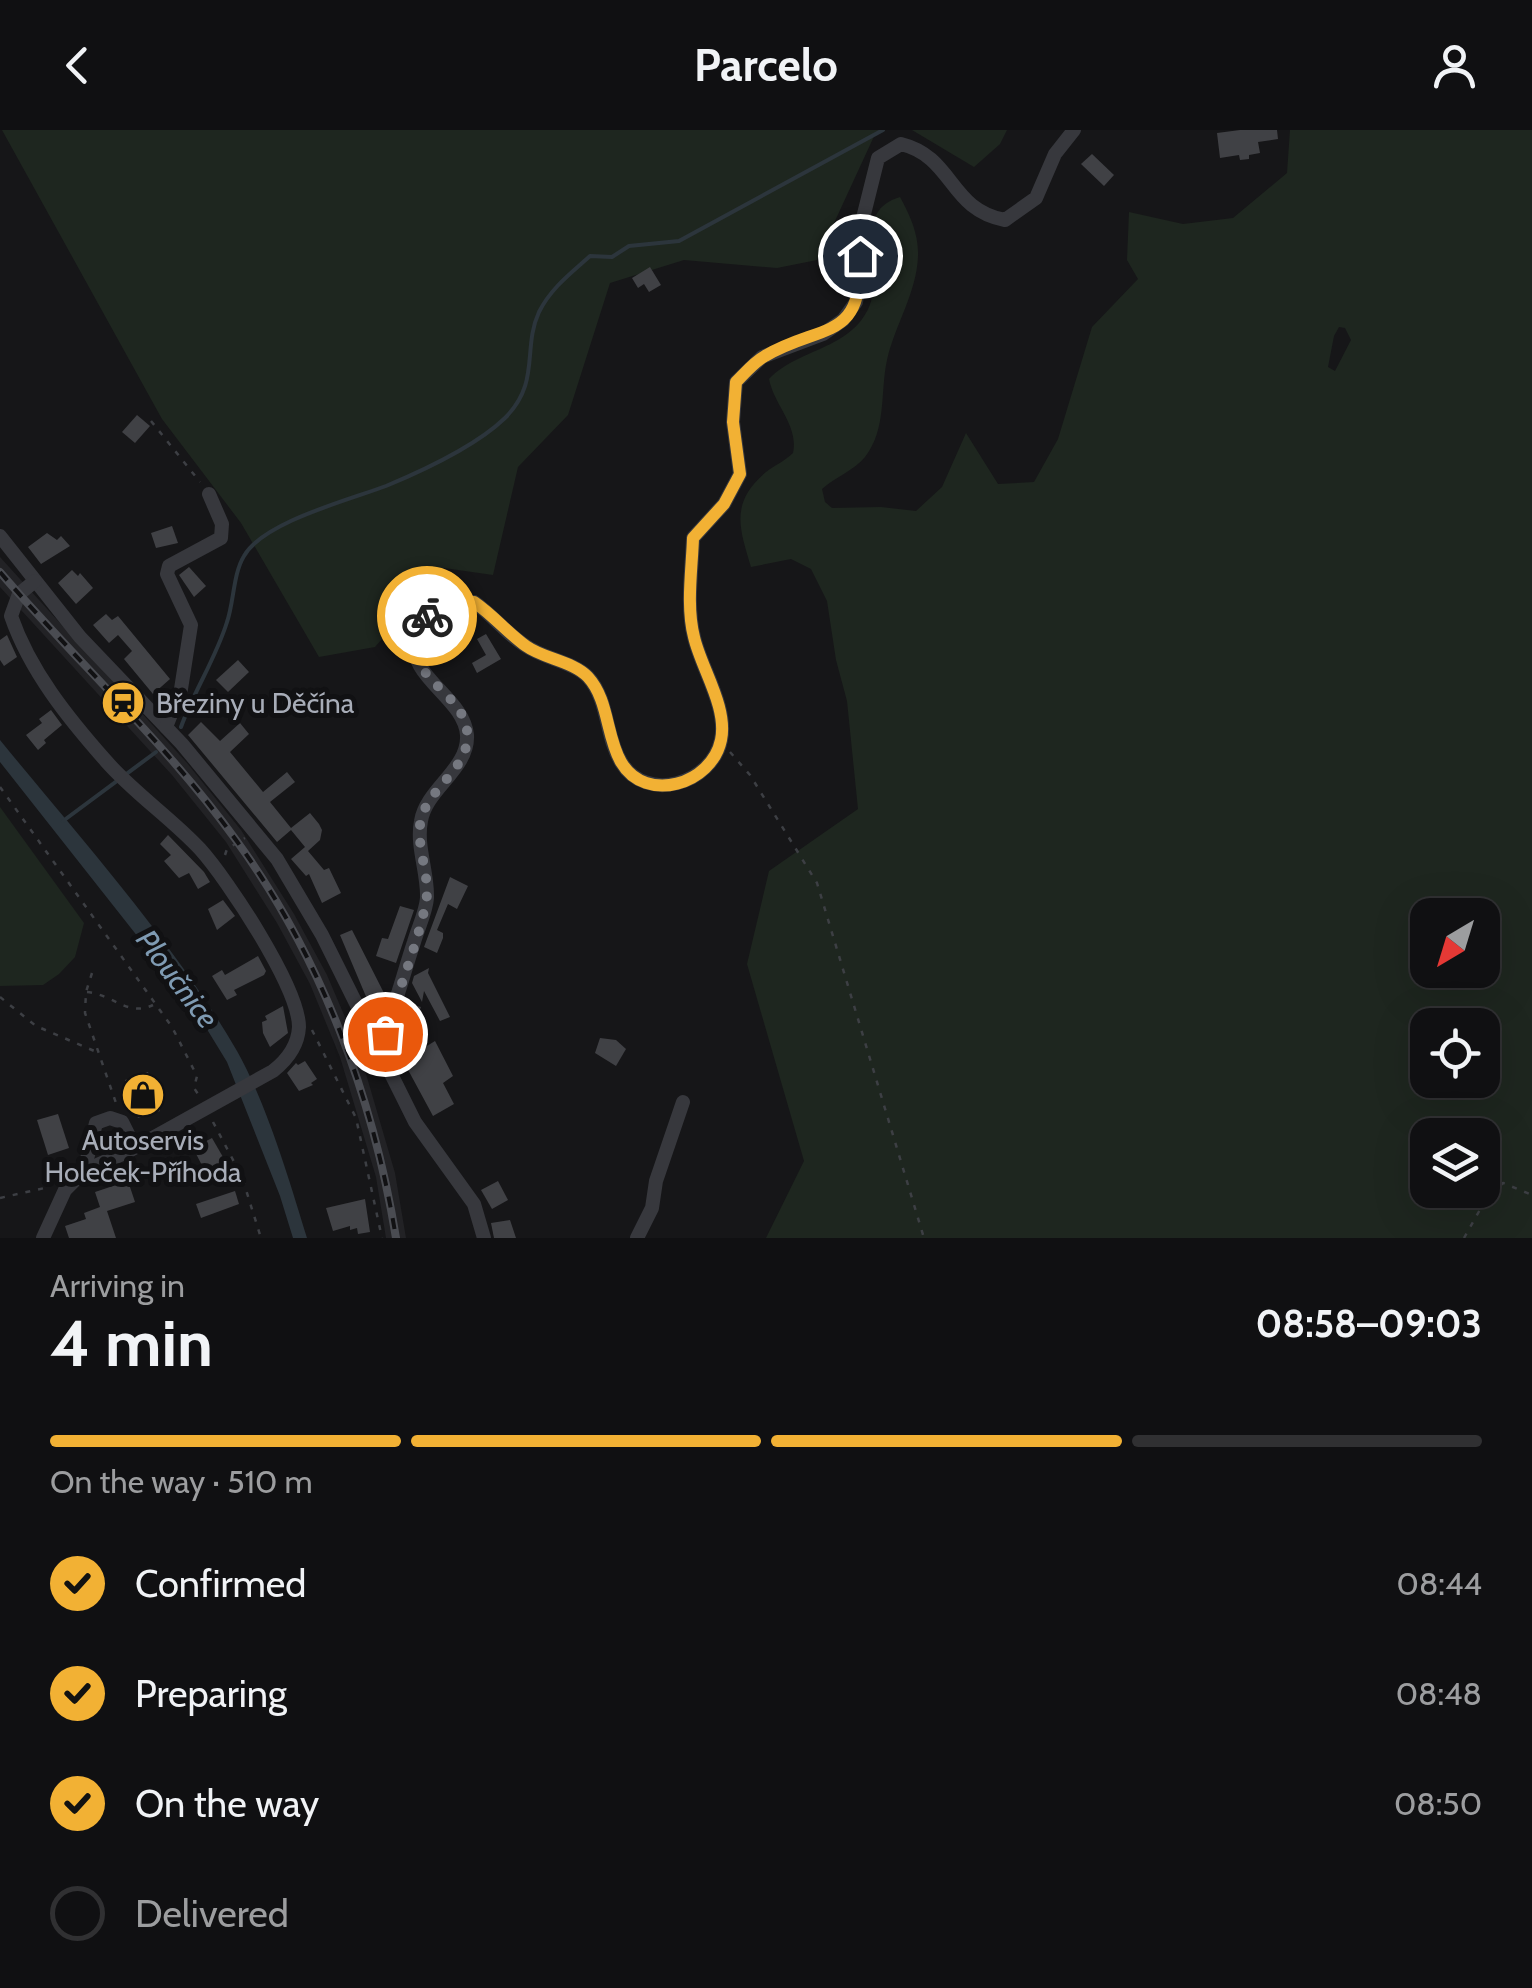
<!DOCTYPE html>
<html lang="en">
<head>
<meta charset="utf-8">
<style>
  body { margin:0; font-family:Cabin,sans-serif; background:#19191b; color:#f1f3f6; height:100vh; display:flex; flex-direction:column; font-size:38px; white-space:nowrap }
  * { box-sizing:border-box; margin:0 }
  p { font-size:32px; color:#9c9d9f }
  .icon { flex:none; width:55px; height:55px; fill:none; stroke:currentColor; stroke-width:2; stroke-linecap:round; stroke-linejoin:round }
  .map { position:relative; height:1108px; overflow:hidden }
  .panel { display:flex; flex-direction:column; background:#101012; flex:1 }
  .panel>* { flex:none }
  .needle { width:65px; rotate:218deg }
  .controls { position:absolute; left:1410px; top:768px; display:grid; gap:20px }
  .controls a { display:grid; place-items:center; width:90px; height:90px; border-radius:20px; background:#101012; box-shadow:0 10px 40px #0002,0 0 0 2px #303032; font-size:50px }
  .pin { position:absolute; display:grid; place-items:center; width:85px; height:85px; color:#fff; margin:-42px; border:5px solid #fff; border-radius:50%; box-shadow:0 2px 10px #0007 }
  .courier { position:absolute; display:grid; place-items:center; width:100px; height:100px; margin:-50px; border:8px solid #f2b134; border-radius:50%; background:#fff; color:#222; box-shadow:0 2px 12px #0007 }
  .head em { font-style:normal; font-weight:800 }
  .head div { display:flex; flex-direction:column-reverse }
  .head { display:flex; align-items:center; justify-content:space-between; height:170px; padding:0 50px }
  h1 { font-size:65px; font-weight:800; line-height:75px }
  .bar { display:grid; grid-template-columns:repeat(4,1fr); gap:15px 10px; align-content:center; height:120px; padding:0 50px }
  .bar i { height:12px; border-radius:8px; background:#303032 }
  .bar .selected { background:#f2b134 }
  .bar p { grid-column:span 4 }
  ol { padding:0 50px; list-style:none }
  li { display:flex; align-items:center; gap:30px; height:110px }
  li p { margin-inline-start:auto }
  li .icon { padding:10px; border-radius:50%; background:#f2b134; color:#111; stroke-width:4 }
  li:last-child { color:#9c9d9f }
  li i { width:55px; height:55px; border:5px solid #303032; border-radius:50% }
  header { display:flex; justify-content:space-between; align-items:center; height:130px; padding:0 50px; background:#101012; font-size:45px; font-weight:800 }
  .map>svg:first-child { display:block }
  .built { fill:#222225 }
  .green { fill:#1e261f; fill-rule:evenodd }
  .water { fill:#2c353c }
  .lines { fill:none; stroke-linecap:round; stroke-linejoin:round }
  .stream { stroke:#2c353c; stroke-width:4 }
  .building { fill:#404145 }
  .path { stroke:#3d3f44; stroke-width:2.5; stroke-dasharray:5 8; stroke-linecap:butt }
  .minor { stroke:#37383d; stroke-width:14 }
  .rail-casing { stroke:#4a4c52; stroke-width:8 }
  .rail { stroke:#111113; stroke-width:4; stroke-dasharray:11; stroke-linecap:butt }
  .done { stroke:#757880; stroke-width:10; stroke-dasharray:0 18 }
  .route { stroke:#f2b134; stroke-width:12 }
  .labels { text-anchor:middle; stroke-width:10; stroke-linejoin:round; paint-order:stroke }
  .poi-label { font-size:28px; fill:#a8adb8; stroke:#111113; text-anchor:start }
  .water-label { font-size:30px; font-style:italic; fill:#7f9bb3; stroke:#111113 }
</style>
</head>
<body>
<header><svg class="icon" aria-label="back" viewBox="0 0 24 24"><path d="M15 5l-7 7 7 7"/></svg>Parcelo<svg class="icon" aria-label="person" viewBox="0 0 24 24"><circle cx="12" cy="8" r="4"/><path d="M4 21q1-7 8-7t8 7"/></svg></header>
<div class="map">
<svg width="1532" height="1108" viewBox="0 0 1532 1108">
  <rect width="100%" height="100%" fill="#161618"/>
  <polygon class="built" points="0,427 187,633 241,700 294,784 327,845 359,920 395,1043 406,1108 386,1108 376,1047 340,927 310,854 277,793 226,712 172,645 0,457"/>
  <g class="green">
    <polygon points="2,0 883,0 876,2 817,130 777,138 684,130 610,153 568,285 518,337 493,445 444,438 375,517 319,527 241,393 162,289"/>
    <polygon points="912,0 1007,0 1000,14 974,37"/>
    <path d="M1290,0H1532V1108H766L804,1031L747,834L769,741L858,679L847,571L836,530L827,471L811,439L791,429L751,437C739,397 730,373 766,342C775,335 785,331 793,323C799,296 774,275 769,249C799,218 850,220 869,177C885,141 849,82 900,67C910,85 919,105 918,126C917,162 895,195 887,230C880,262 887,299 865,327C856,339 834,348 822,359L825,372L832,378L881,377L916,381L942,357L966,303L998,354L1034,352L1058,309L1092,197L1138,149L1127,130L1129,82L1183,94L1233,88L1287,43ZM1339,197L1345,198L1351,210L1335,241L1328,237L1334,206ZM1428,785H1482V840H1428ZM1428,895H1482V950H1428ZM1428,1005H1482V1060H1428Z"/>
    <polygon points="0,677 84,793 75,827 59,844 43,855 0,856"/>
  </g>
  <path class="water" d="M0,610C80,708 174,812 237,921C266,972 290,1052 307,1108H293L280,1066L227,932L194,878L0,632Z"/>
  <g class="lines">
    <g class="stream">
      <path d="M181,597C194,561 216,528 227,492C234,472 233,444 244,426C263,392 349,370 386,356C422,341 477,315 505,288C541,252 522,219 539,182C551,158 571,143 590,126L612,127L629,116L679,111L883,0"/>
      <polyline points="63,691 156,622"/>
    </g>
  </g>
  <g class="building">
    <polygon points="1240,0 1277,0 1278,9 1258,12 1260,23 1249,25 1249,29 1240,30 1239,25 1220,28 1217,3"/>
    <polygon points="1092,24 1114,45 1104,56 1081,34"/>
    <polygon points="650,137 661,155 649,162 644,154 638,158 632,148"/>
    <polygon points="137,285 150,296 135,313 122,302"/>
    <polygon points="172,396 178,413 156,418 151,403"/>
    <polygon points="47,403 57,410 61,406 70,416 41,434 28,417"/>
    <polygon points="189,437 206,456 194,467 179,445"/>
    <polygon points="72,440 78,446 80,443 93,458 76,474 58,453"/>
    <polygon points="106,484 112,490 118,486 170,549 153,564 124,529 132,521 118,505 109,513 93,495"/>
    <polygon points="486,504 501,529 477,543 472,533 486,525 477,509"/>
    <polygon points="7,505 17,527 4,536 0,530 0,510"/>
    <polygon points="238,530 249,542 228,562 216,550"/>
    <polygon points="51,580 62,595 44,610 46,613 38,620 26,605 42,593 39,589"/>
    <polygon points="201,592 220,611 240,593 249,604 230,622 263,662 287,642 295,652 270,672 291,698 310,683 319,694 322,700 320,710 308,721 324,740 329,738 341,763 322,773 309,744 306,746 291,729 305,717 291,700 277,712 188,605"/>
    <polygon points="168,705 204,742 210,752 198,759 189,743 179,748 164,731 171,725 160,714"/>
    <polygon points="450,747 468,756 457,779 448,774 437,800 443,803 443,808 437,823 424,817"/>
    <polygon points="223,770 235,786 217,800 208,779"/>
    <polygon points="400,776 414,780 396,833 376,826 382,808 388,809"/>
    <polygon points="352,800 386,867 382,878 378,880 375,874 370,876 340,805"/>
    <polygon points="258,826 266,841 264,845 234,860 237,865 227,870 212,846 222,840 225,845"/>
    <polygon points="429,838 428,843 450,887 440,891 424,861 422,872 412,853 414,846"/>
    <polygon points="406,873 421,877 415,895 407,900 398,898"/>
    <polygon points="283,876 288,903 270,917 263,903 262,892 267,890 265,886"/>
    <polygon points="412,902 422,919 435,911 453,946 443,953 454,974 433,986 393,912"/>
    <polygon points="600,908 616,910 626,919 616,936 595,923"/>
    <polygon points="305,931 317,949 311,953 313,955 299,961 287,943 296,933 298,935"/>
    <polygon points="148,942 160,981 138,988 125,950"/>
    <polygon points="58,984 69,1018 48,1025 37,990"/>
    <polygon points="212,1008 227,1034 207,1045 193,1018"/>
    <polygon points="128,1051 135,1072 107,1081 116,1108 69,1108 65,1096 86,1089 84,1083 100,1077 95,1062"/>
    <polygon points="498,1051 508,1070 492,1079 481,1060"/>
    <polygon points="235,1061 239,1074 201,1088 196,1074"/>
    <polygon points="365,1069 370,1102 358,1104 357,1098 350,1100 350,1096 333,1101 326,1078"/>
    <polygon points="510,1090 516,1108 494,1108 491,1093"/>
  </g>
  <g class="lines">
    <g class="path">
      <polyline points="151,291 200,352"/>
      <polyline points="730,622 750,645 817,753 924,1108"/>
      <polyline points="0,657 172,897 197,946 194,958 200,967"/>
      <polyline points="225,725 227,719 245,708"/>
      <polyline points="92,843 86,862 85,883 117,976"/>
      <path d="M87,862C114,865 128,887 153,875"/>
      <polyline points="0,867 36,896 99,923"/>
      <polyline points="312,900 356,988 382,1108"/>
      <polyline points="213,992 242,1047 261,1108"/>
      <polyline points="0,1068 49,1057"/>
      <polyline points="1464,1108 1486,1069 1503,1053 1532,1065"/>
    </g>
    <g class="minor">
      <polyline points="0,406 80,507 182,614 277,729 322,805 415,992 474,1074 484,1108"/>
      <path d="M35,451L19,464L11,486C30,541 68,588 106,631C134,663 171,688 200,719C228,750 299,858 299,897C298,916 287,930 273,941L129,1021L84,1041L65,1060L43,1108"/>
      <polyline points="166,597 181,559 191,495 167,444 169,436 221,408 222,394 209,364"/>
      <path d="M377,921C393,886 402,848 414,812C418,798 426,782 427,768C428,743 416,716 421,691C426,659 469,639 467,605C464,567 406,547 415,507C421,478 449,471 474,472C494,486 512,510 533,520C549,529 576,534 588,547C609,570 605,606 621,632C646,674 712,654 721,610C728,577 701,538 694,507C686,476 692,439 693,408L724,374L740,344L733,292L736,252L762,227L823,204L843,190L856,172L861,147L859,104L878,28L901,14C954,27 949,80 1005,90L1036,68L1055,24L1074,0"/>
      <polyline points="84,1041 96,993 110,988 122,992 128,1004 129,1021"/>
      <polyline points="637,1108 652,1078 656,1051 683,972"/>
    </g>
    <g class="rail-casing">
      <path id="rail" d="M0,442C77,532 166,613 236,710C321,827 373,966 396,1108"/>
    </g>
    <use href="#rail" class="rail"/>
  </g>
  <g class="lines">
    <path class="done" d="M385,904C398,861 417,817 426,772C431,746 415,716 421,689C429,659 464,641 467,611C473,557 385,549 427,486"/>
    <path class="route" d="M427,486L440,474L474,472C493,485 508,503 526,516C544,529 573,531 588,547C609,570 606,606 621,632C646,675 712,654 721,610C728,577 701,538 694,507C686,476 692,439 693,408L724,374L740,344L733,292L736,252C745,243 754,232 765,226C820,193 864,213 860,126"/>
  </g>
  <defs>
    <g id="station-disc" transform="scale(2.25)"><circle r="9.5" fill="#f2b134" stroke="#111113"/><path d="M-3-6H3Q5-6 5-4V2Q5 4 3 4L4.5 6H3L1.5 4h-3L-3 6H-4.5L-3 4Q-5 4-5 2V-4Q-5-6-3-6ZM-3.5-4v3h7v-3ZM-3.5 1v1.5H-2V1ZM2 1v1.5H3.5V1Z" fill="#111"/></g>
    <g id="shop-disc" transform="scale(2.25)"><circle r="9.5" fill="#f2b134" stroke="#111113"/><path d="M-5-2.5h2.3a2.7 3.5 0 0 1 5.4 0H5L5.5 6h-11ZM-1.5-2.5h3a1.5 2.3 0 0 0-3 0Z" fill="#111"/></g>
  </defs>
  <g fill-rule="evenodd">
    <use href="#station-disc" x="123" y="573"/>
    <use href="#shop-disc" x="143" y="965"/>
  </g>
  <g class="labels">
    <g class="poi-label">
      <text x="156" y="583">Březiny u Děčína</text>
      <text x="143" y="1020" text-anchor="middle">Autoservis<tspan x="143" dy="32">Holeček-Příhoda</tspan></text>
    </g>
    <g class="water-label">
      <text transform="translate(177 849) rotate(53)" y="10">Ploučnice</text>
    </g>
  </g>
</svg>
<div class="controls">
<a><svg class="needle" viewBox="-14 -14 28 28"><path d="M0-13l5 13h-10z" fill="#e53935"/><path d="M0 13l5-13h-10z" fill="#9c9d9f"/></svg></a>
<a><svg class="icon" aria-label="locate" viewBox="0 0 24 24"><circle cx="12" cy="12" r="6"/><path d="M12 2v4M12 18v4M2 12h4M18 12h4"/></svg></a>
<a><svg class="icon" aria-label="layers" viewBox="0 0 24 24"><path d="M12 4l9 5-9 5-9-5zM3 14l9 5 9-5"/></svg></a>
</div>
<div class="pin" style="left:385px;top:904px;background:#ea580c"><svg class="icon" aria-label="bag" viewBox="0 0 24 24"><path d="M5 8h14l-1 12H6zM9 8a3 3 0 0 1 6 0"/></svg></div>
<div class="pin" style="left:860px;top:126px;background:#1f2937"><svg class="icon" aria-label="home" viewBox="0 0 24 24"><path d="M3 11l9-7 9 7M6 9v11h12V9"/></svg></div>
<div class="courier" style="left:427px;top:486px"><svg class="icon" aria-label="bike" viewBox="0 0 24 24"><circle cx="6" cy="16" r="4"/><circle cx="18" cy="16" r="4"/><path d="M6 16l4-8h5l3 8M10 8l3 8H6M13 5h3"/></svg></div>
</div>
<section class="panel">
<div class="head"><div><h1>4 min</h1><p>Arriving in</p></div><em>08:58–09:03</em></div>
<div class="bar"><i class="selected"></i><i class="selected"></i><i class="selected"></i><i></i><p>On the way · 510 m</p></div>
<ol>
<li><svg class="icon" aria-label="check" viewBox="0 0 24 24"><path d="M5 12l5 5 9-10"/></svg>Confirmed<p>08:44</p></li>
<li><svg class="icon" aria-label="check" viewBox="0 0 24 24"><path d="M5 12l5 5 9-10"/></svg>Preparing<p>08:48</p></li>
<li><svg class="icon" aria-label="check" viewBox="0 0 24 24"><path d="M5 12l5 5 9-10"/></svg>On the way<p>08:50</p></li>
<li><i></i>Delivered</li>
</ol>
</section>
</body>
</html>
